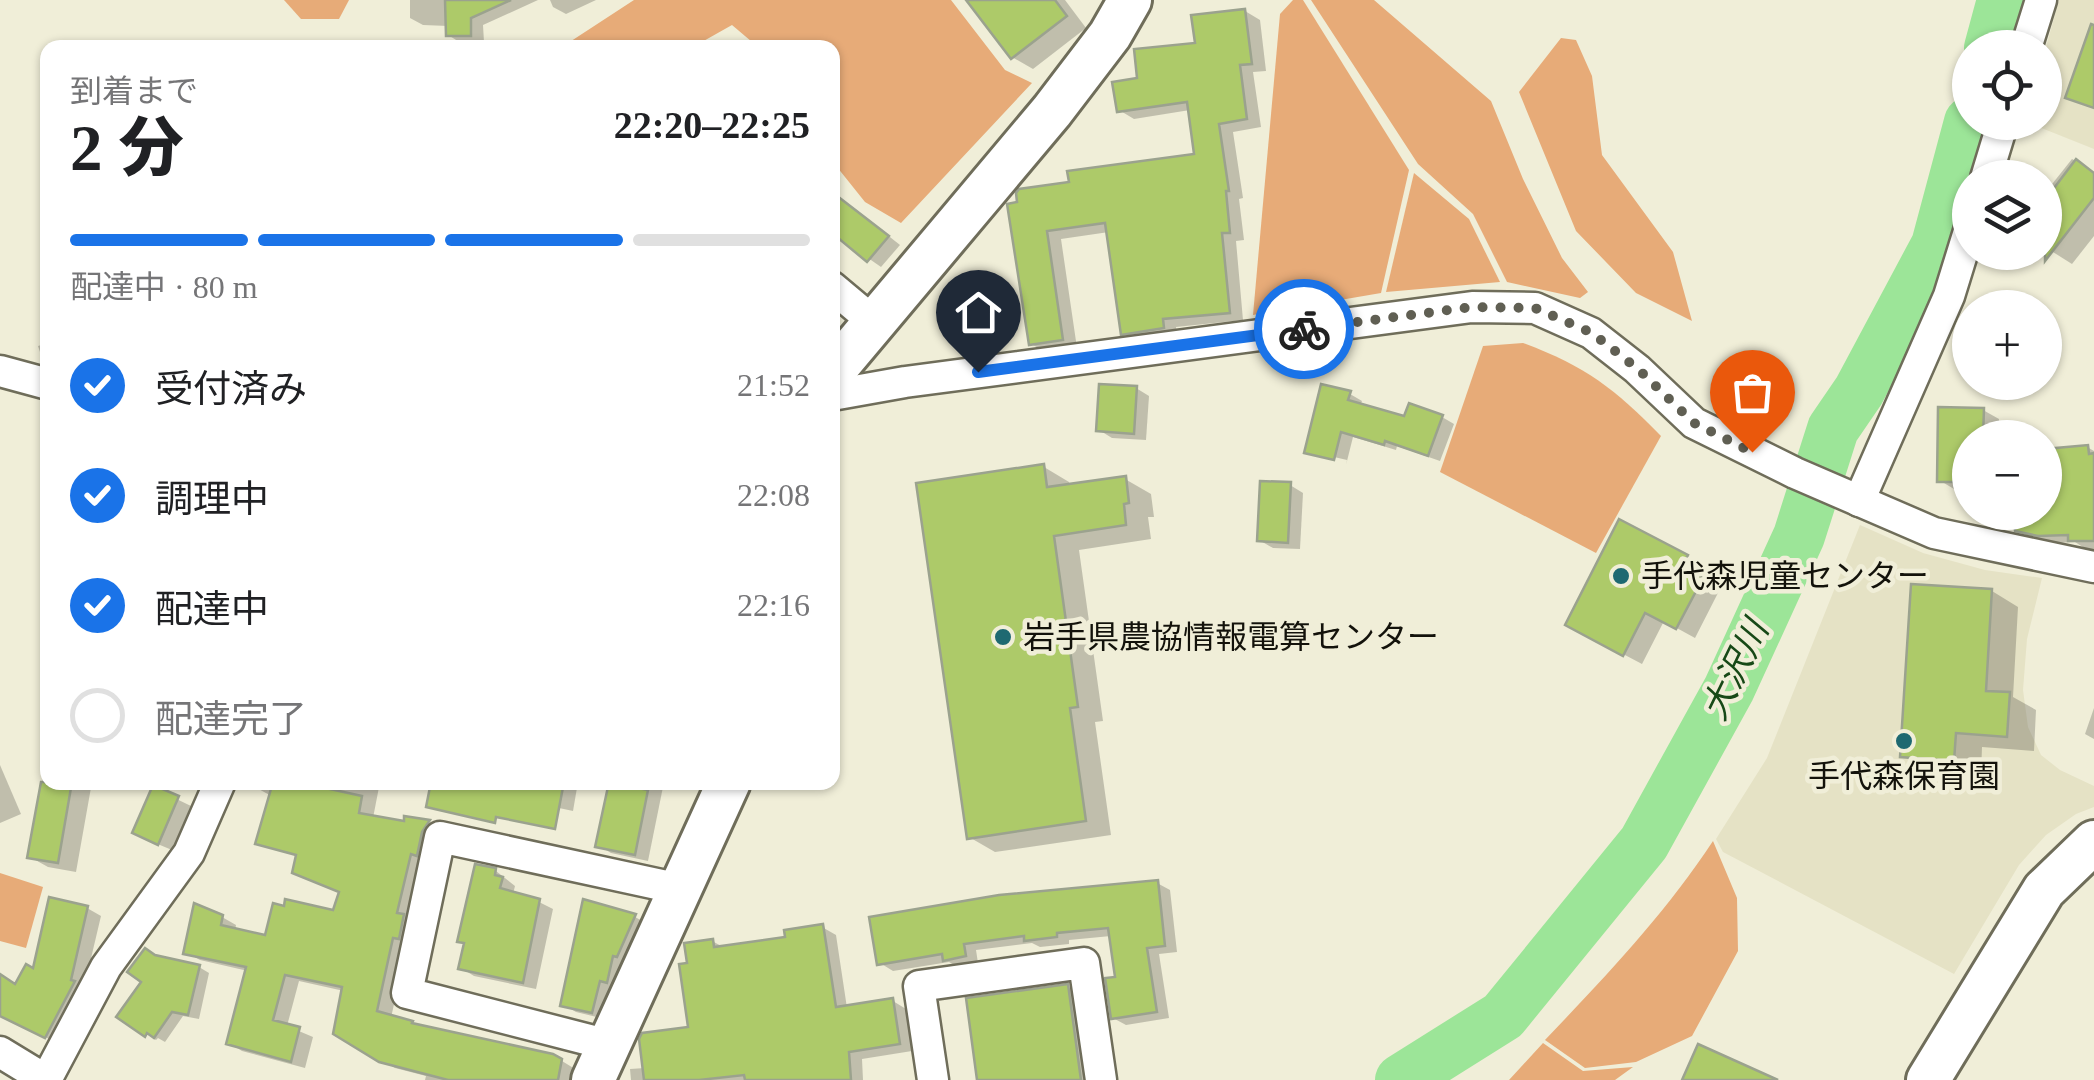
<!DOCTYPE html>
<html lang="ja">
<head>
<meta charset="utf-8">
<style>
  body { margin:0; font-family:"Times New Roman","Noto Sans JP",serif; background:#f2f2f2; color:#202124; height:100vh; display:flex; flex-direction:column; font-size:38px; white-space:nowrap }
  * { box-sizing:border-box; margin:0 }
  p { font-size:32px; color:#757577 }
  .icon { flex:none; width:55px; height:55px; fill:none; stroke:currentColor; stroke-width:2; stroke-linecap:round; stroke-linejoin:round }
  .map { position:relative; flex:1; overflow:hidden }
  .drawer { position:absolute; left:40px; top:40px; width:800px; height:750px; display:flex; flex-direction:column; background:#fff; border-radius:20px; box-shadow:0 2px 8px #0004 }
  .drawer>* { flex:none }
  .controls { position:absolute; left:1952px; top:30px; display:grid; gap:20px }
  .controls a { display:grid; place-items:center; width:110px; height:110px; border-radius:50%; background:#fff; box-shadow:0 2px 8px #0004; font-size:50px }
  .pin { position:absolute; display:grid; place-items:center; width:85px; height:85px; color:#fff; margin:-102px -42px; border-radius:50% 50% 50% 0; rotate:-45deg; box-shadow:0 0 10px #0007 }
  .pin .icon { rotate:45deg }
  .courier { position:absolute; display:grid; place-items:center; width:100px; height:100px; margin:-50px; border:8px solid #1a73e8; border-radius:50%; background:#fff; color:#222; box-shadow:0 2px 12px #0007 }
  .summary em { font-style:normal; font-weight:800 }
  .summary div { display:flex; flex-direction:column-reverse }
  .summary { display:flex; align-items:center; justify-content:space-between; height:170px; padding:0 30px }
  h1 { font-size:65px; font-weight:800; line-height:75px }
  .bar { display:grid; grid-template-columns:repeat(4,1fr); gap:15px 10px; align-content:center; height:120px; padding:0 30px }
  .bar i { height:12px; border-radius:8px; background:#e0e0e0 }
  .bar .active { background:#1a73e8 }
  .bar p { grid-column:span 4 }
  ol { padding:0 30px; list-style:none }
  li { display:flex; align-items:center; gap:30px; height:110px }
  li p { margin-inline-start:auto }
  li .icon { padding:10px; border-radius:50%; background:#1a73e8; color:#fff; stroke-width:4 }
  li:last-child { color:#757577 }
  li i { width:55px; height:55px; border:5px solid #e0e0e0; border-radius:50% }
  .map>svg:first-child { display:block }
  .built { fill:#e5e2c5 }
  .green { fill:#e7ab78 }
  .shadow { fill:#0003 }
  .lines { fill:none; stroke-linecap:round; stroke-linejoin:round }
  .river { stroke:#9ce598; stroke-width:52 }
  .building { fill:#adca69; stroke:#9ba28e; stroke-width:2.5 }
  .street-casing { stroke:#6f6d5a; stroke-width:35 }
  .secondary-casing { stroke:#6f6d5a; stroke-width:48 }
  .street { stroke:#fff; stroke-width:30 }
  .secondary { stroke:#fff; stroke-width:42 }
  .done { stroke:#605f53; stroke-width:10; stroke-dasharray:0 18 }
  .route { stroke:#1a73e8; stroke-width:12 }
  .poi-dot { fill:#1e6971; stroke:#f0eed8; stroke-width:4 }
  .labels { text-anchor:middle; stroke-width:9; stroke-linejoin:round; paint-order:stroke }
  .poi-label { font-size:32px; fill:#13120b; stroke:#f0eed8; text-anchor:start }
  .water-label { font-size:35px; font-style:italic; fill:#174917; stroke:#f0eed8 }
</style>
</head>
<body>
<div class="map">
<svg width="2094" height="1080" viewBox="0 0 2094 1080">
  <rect width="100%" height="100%" fill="#f0eed8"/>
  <g class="built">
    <polygon points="2059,0 2094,0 2094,149 2029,123 2045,122 2045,51"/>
    <polygon points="1860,525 1923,553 1985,570 2042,578 2027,639 2023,690 2028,727 2041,755 2060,770 2094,786 2094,807 2076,814 2046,835 2019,865 1954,974 1723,852 1716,839 1767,758"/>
  </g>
  <g class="green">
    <polygon points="284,0 349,0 339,19 301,19"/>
    <polygon points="634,0 951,0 1005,70 1032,83 901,223 865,202 833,162 832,48 758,47 732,25 693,47 562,47"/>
    <polygon points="1293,0 1303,0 1409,170 1381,293 1253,315 1280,14"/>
    <polygon points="1311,0 1374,0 1491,101 1523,179 1562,258 1588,292 1580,298 1507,282 1473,214 1418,164"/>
    <polygon points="1561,38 1576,40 1592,76 1602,155 1673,252 1692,321 1636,293 1576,231 1519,92"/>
    <polygon points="1414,173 1469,219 1500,282 1386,292"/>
    <path d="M1523,343C1585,366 1615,389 1661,436L1596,553L1440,472L1483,346Z"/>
    <path d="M1713,841L1737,898L1738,951L1692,1036L1636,1062L1585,1068L1545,1040C1605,977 1665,914 1713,841Z"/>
    <polygon points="0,873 43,887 26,948 0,941"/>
    <polygon points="1543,1043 1583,1071 1633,1067 1615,1080 1509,1080"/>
  </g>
  <g class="shadow">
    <polygon points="410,0 538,0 483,25 484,42 461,43 448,35 448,26 423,25 410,18"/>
    <polygon points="550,0 596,0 566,14 553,7"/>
    <polygon points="969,0 1065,0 1086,28 1033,69 1012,57"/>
    <polygon points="1245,11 1260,20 1266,71 1253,72 1261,127 1233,132 1243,198 1239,199 1244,240 1236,241 1243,320 1176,327 1177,336 1138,341 1123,333 1109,232 1061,239 1077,348 1046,352 1031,344 1009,206 1072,185 1197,156 1190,110 1134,119 1119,110 1140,81"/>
    <polygon points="759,42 769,48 750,48"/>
    <polygon points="2072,159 2094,172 2094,236 2072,264 2045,247 2045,193"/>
    <polygon points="832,191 900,245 881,267 832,233"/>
    <polygon points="48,225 48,246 41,227"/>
    <polygon points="48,343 48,363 43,361 38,346"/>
    <polygon points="1136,388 1149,396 1146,440 1112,438 1099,430"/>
    <polygon points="1350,394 1362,401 1360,406 1405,419 1442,417 1454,424 1440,461 1397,446 1396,450 1353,437 1346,465 1347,460 1317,453 1317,457 1307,452"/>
    <polygon points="1983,410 1999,419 1998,438 1970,438 1970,489 1954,489 1939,480"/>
    <polygon points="2087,447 2094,451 2094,549 2086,549 2075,542 2055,543 2033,539 2017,530 2045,512 2045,452"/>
    <polygon points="1044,467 1069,482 1070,486 1125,479 1151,494 1154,517 1148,517 1151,539 1079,550 1103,721 1095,722 1111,835 995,852 969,837"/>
    <polygon points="1290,485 1303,493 1300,549 1273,548 1259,540"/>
    <polygon points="1687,557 1704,567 1699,579 1719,591 1695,638 1664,621 1642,664 1587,635"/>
    <polygon points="1992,591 2018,607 2013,697 2036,710 2034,751 1982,747 1981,775 1929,771 1903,756"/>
    <polygon points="2094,708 2094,739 2085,734"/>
    <polygon points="48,759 48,782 92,782 76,872 48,867 30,857"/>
    <polygon points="0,765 21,814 0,823"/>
    <polygon points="135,782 164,782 160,791 191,806 172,850 148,840 153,790"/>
    <polygon points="246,782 331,790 333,782 380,782 373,818 406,824 406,819 429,823 442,830 407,944 391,1018 562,1061 575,1069 573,1080 425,1080 426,1076 395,1068 336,1033 344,991 299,981 287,1026 313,1037 305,1068 242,1051 229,1043 248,971 200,960 186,952 222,917 236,925 235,931 267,938 335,913 341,893 294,872 319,822"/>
    <polygon points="439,782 578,782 573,811"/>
    <polygon points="612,782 664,782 648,861 611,853 598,845"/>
    <polygon points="496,871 515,886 513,894 539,902 553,909 536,989 474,976 461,968"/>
    <polygon points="1157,883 1170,890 1177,952 1159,954 1169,1018 1126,1025 1113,1018 1118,979 1111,936 1069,940 1069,944 1040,947 1032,943 976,950 978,963 958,967 949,962 893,971 880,963"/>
    <polygon points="87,908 101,916 84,988 59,1044 0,1014 0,977 16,987 35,972"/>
    <polygon points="635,917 648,924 605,1019 576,1012 563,1004"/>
    <polygon points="822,927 836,935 847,1008 893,1001 906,1009 912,1051 862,1059 863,1080 631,1080 630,1069 645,1068 691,1029 690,965 712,941 725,948 788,939"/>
    <polygon points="157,958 199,967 209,973 199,1019 183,1016 165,1042 158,1038 156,1040 120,1016"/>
    <polygon points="1068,987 1081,994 1092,1080 979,1080"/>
  </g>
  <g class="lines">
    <g class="river">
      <polyline points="1990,48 2003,0"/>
      <polyline points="1401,1080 1503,1016 1644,843 1729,689 1799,536 1833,429 1859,391 1937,245 1970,122"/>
    </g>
  </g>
  <g class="building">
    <polygon points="445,0 511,0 471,18 471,36 446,36"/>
    <polygon points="966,0 1055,0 1067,16 1011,59"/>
    <polygon points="1245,9 1252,64 1240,65 1247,119 1219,124 1229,191 1226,191 1230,233 1222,233 1230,313 1163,319 1164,328 1121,335 1105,223 1047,231 1063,340 1029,345 1007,204 1017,202 1016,193 1019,189 1069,182 1067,171 1194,154 1187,102 1117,112 1112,82 1137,78 1134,49 1195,43 1191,15"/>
    <polygon points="2091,24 2094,25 2094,108 2065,98"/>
    <polygon points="2076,159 2094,173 2094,198 2045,261 2045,200"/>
    <polygon points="832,192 889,236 867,262 832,233"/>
    <polygon points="1099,384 1137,386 1134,434 1096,431"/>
    <polygon points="1321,384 1351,391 1348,400 1404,416 1409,403 1443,415 1428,456 1385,441 1384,445 1341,432 1334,460 1304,453"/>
    <polygon points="1938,407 1984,408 1983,438 1970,438 1970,482 1937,482"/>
    <polygon points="2088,445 2089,454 2094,453 2094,541 2068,541 2068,535 2038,536 2015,531 2014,512 2045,512 2045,449"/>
    <polygon points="1044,464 1047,487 1126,476 1129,503 1124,504 1126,525 1054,536 1078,707 1070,708 1086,821 967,839 916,483"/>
    <polygon points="1260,481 1291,482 1288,543 1257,541"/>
    <polygon points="1619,519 1688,555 1682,567 1703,578 1676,629 1645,613 1623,656 1565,625"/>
    <polygon points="1911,584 1992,589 1986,691 2010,692 2007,737 1956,733 1954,761 1900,757"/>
    <polygon points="41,782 72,782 58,863 27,858"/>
    <polygon points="273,782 298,782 362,796 359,813 404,821 404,816 430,820 422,832 417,856 411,854 397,913 404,914 399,939 393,938 377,1011 413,1021 412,1023 553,1054 562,1059 558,1080 448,1080 379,1062 333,1034 342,987 285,975 273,1020 300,1027 291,1062 226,1044 246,967 183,954 194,903 223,915 221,925 265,935 273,903 284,906 285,899 333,910 339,892 292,873 296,855 255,844"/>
    <polygon points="431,782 564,782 555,829 496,817 495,823 426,807"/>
    <polygon points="609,782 648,790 635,855 595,847"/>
    <polygon points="153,785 179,796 158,845 132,833"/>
    <polygon points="475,864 496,868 495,875 503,877 500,888 540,899 523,983 458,969 464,943 457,942"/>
    <polygon points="1158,880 1165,946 1147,948 1157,1012 1111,1019 1105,978 1115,977 1108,928 1057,933 1057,937 1024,941 1024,936 964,944 966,956 943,961 942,954 877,965 869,917 999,895"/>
    <polygon points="49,897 88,906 71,980 75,981 45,1038 0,1016 0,974 15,984 26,964 33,968"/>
    <polygon points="583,899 636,914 617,957 613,956 607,983 600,981 592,1013 560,1006"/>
    <polygon points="823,924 836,1007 893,998 900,1044 849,1052 851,1080 745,1080 744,1075 699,1080 644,1080 639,1039 642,1033 688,1027 679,964 687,963 684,943 713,939 714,947 785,937 784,930"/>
    <polygon points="145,948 155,955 200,965 188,1015 172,1012 154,1038 147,1033 145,1037 116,1017 141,982 127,972"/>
    <polygon points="1068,984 1081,1080 977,1080 966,998"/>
    <polygon points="1698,1044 1778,1080 1682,1080"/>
  </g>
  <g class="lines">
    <g class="street-casing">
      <g id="street">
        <polyline points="2026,48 2041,0"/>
        <polyline points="1986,178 2003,122"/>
        <polyline points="832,287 875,323"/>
        <polyline points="0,371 48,384"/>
        <polyline points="832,395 905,382 1472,307 1535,308 1591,333 1637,369 1694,423 1795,473 1934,533 2094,567"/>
        <polyline points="1859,501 1949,296 1970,228"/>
        <polyline points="609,1045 407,993 440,837 680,889"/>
        <polyline points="0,1052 46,1080 106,967 189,853 220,782"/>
        <polyline points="933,1080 919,986 1084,963 1101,1080"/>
      </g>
    </g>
    <g class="secondary-casing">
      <g id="secondary">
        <polyline points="832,373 1052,111 1110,35 1130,0"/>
        <polyline points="593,1080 729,782"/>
        <polyline points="1928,1080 2044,890 2094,842"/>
      </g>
    </g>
    <use href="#street" class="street"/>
    <use href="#secondary" class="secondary"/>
  </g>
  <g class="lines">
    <polyline class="done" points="1304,329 1472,307 1535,308 1592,333 1638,369 1694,423 1752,452"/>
    <polyline class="route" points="978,372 1304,329"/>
  </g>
  <g class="poi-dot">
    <circle cx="1621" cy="576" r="10"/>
    <circle cx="1003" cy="637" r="10"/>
    <circle cx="1904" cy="741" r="10"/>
  </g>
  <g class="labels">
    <g class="poi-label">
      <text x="1641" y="587">手代森児童センター</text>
      <text x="1023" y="648">岩手県農協情報電算センター</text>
      <text x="1904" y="787" text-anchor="middle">手代森保育園</text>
    </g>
    <g class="water-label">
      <text transform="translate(1735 670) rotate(-64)" y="12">大沢川</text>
    </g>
  </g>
</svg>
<div class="controls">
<a><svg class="icon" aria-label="locate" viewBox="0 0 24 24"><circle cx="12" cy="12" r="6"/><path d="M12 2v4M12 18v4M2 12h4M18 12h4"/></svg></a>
<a><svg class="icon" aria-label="layers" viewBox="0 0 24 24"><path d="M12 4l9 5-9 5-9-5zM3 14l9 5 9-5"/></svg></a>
<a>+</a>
<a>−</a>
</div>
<div class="pin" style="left:1752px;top:452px;background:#ea580c"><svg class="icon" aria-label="bag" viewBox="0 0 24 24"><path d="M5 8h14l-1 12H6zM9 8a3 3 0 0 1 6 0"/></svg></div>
<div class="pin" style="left:978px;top:372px;background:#1f2937"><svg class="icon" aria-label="home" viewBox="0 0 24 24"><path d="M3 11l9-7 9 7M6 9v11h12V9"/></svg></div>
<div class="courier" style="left:1304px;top:329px"><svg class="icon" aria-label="bike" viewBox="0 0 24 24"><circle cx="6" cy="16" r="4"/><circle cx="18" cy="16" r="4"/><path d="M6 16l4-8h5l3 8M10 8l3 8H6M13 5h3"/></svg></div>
<section class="drawer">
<div class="summary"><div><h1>2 分</h1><p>到着まで</p></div><em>22:20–22:25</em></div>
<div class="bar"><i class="active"></i><i class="active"></i><i class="active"></i><i></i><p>配達中 · 80 m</p></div>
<ol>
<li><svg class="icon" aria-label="check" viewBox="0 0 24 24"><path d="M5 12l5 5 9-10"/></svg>受付済み<p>21:52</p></li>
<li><svg class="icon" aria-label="check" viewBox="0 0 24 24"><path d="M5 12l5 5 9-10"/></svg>調理中<p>22:08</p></li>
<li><svg class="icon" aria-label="check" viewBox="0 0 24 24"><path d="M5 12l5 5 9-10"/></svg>配達中<p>22:16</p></li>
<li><i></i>配達完了</li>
</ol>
</section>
</div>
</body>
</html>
